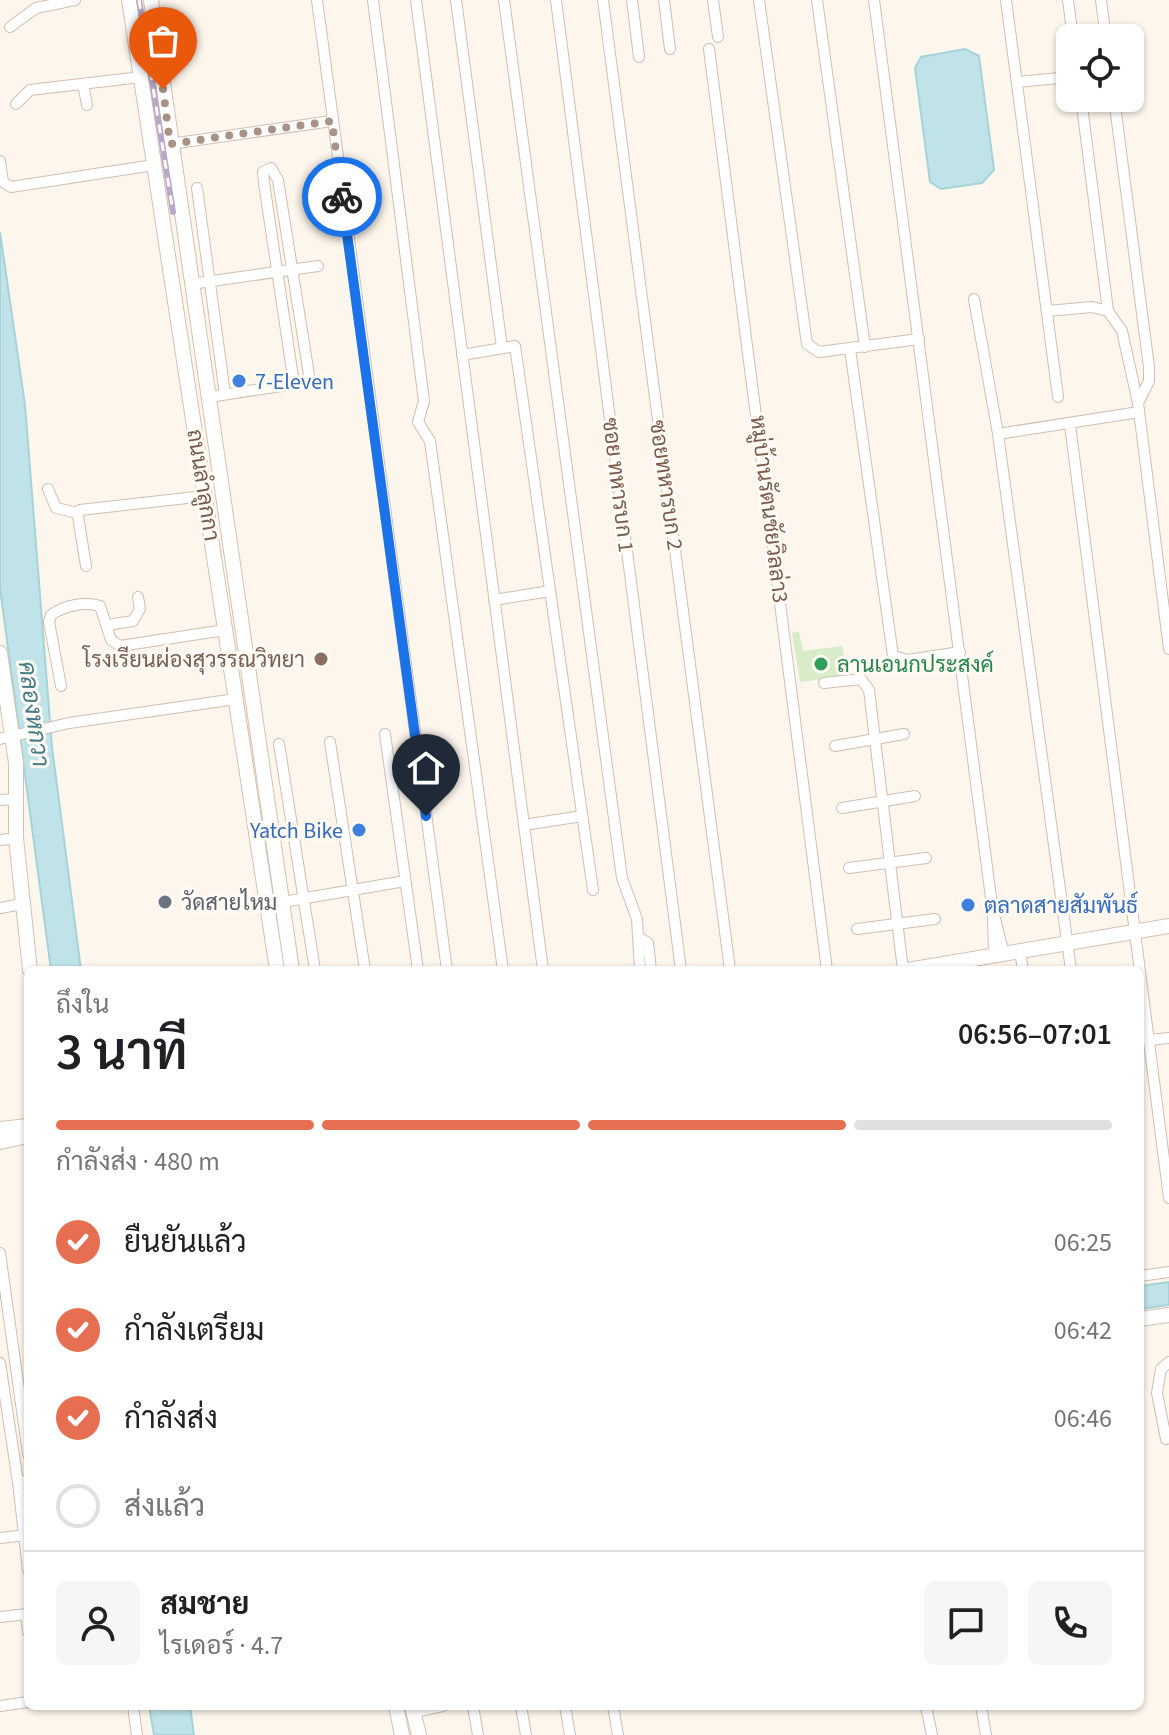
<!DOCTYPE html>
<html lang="th">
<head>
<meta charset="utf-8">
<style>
  body { margin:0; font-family:"Source Sans 3",Sarabun,sans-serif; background:#f6f6f6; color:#202124; height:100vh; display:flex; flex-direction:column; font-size:30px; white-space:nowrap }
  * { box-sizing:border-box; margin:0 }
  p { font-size:26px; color:#757577 }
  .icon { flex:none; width:44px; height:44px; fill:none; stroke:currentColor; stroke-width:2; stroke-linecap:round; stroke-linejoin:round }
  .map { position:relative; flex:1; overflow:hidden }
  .sheet { position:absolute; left:24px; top:966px; width:1120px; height:744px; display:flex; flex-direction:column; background:#fff; border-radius:12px; box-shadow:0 2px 6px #0004 }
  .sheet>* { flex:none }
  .tools { position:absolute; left:1056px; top:24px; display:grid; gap:16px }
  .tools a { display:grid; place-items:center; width:88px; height:88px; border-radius:12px; background:#fff; box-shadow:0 2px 6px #0004; font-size:40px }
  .pin { position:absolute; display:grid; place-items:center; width:68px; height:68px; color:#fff; margin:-82px -34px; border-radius:50% 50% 50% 0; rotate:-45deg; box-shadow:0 0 8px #0007 }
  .pin .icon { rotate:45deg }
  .courier { position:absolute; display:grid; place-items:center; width:80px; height:80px; margin:-40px; border:6px solid #1a73e8; border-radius:50%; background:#fff; color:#222; box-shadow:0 2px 10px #0007 }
  .head em { font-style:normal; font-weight:600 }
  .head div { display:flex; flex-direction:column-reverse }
  .head { display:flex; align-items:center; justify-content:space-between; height:136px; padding:0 32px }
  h1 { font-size:52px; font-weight:600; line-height:60px }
  .bar { display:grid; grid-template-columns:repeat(4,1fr); gap:12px 8px; align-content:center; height:96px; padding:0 32px }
  .bar i { height:10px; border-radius:6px; background:#e0e0e0 }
  .bar .active { background:#e76f51 }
  .bar p { grid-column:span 4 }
  .line { display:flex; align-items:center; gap:20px; padding:0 32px; border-top:2px solid #e0e0e0 }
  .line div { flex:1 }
  .round { display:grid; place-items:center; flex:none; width:84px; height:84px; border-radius:12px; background:#f6f6f6 }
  ol { padding:0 32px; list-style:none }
  li { display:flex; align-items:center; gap:24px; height:88px }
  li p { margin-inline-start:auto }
  li .icon { padding:8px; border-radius:50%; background:#e76f51; color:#fff; stroke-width:4 }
  li:last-child { color:#757577 }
  li i { width:44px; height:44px; border:4px solid #e0e0e0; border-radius:50% }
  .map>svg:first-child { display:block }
  .green { fill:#d8ecc9 }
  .water { fill:#bfe3e8; stroke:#a5d3da; stroke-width:2 }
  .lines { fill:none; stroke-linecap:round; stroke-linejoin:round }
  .street-casing { stroke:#d1beb0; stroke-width:12 }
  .secondary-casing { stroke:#d6c0b0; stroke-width:16 }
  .street { stroke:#fff; stroke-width:10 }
  .secondary { stroke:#fff; stroke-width:14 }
  .rail-casing { stroke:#b9a8c9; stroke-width:6 }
  .rail { stroke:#fffaf3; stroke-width:3; stroke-dasharray:9; stroke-linecap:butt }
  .done { stroke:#a89285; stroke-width:8; stroke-dasharray:0 14.4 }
  .route { stroke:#1a73e8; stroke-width:10 }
  .shop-dot { fill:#3f7fe0; stroke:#fffaf3; stroke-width:3 }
  .education-dot { fill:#8d6e63; stroke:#fffaf3; stroke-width:3 }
  .leisure-dot { fill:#2e9e5b; stroke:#fffaf3; stroke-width:3 }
  .worship-dot { fill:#6b7280; stroke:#fffaf3; stroke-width:3 }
  .labels { text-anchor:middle; stroke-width:6; stroke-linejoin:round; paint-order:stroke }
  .shop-label { font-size:22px; fill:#366cbe; stroke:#fffaf3; text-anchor:start }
  .street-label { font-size:22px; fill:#7a5c4d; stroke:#fffaf3 }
  .education-label { font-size:22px; fill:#785e54; stroke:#fffaf3; text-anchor:end }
  .leisure-label { font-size:22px; fill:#27864d; stroke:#fffaf3; text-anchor:start }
  .worship-label { font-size:22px; fill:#5b616d; stroke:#fffaf3; text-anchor:start }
  .water-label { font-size:24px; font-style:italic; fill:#437c86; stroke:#fffaf3 }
</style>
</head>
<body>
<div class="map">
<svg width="1169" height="1735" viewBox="0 0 1169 1735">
  <rect width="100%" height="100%" fill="#fdf6ec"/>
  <polygon class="green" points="799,631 803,651 842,646 848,676 800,682 792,633"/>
  <g class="water">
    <polygon points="965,49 979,56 994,170 982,183 941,189 930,182 915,68 921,57"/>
    <polygon points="0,232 25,405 52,747 81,970 51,970 0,588"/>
    <polygon points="1169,1282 1169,1305 1140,1309 1140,1286"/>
    <polygon points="149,1706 190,1706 194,1735 154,1735"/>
  </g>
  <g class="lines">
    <g class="street-casing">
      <g id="street">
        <polyline points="317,0 447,970"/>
        <polyline points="373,0 424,401 418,422 430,441 503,970"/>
        <polyline points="416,0 543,970"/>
        <polyline points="456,0 502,348"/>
        <polyline points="504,0 622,878 637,919 640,970"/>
        <polyline points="556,0 681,970"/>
        <polyline points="603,0 730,970"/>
        <polyline points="632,0 639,57"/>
        <polyline points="664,0 670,49"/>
        <polyline points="713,0 718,37"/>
        <polyline points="759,0 807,344 819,352 919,339"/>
        <polyline points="817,0 865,347"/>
        <polyline points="874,0 993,913 994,956"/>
        <polyline points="1006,0 1058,397"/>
        <polyline points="1068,0 1073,38"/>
        <polyline points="1101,0 1106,38"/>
        <polyline points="10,27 36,8 75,0"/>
        <polyline points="709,49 827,970"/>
        <polyline points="1017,82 1070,77"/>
        <polyline points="83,84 87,105"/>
        <polyline points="1081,98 1108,311"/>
        <polyline points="1114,98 1149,367 1149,381 1138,403"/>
        <polyline points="16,104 30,90 141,77"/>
        <polyline points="170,144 332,121"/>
        <polyline points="0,161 3,182 11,187 154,165"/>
        <polyline points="197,188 225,394"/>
        <polyline points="191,284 318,266"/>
        <polyline points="974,299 998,434 1071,970"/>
        <polyline points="1047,311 1092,307 1108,311 1122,331 1138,403 1169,649"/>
        <polyline points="850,349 893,656 908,660 960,652"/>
        <polyline points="462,355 515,346 593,890"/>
        <polyline points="209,397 294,384 306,381 309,375 278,180 271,168 263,172 264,183 294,384"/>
        <polyline points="1070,425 1169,1198"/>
        <polyline points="998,434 1139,412"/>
        <polyline points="48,489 56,508 78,513"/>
        <polyline points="86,566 78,516 80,510 205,496"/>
        <polyline points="494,600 550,591"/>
        <polyline points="107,625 133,621 140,609 138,597"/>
        <polyline points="824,683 861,679 869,690 903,970"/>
        <path d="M61,686L49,622L51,615C63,606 85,601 100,606L111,640L120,646L225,630"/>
        <polyline points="385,734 418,970"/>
        <polyline points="0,739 69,723 236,699"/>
        <polyline points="330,742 365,970"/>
        <polyline points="279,744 315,970"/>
        <polyline points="835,746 904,734"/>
        <polyline points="0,800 16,799"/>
        <polyline points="842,808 915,796"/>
        <polyline points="524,825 582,816"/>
        <polyline points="0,840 16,838"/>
        <polyline points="849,868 926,858"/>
        <polyline points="283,902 405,881"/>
        <polyline points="0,908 22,904"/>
        <polyline points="994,915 1004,954"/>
        <polyline points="857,929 935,919"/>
        <polyline points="640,938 648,943 651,970"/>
        <polyline points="1020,951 1023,970"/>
        <polyline points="1150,1040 1169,1038"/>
        <polyline points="0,1253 28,1454"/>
        <polyline points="1140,1276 1169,1272"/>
        <polyline points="0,1363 18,1482 28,1481"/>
        <polyline points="1166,1439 1157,1393 1161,1369 1169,1362"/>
        <polyline points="18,1482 28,1570"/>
        <polyline points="0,1538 26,1535"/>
        <polyline points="26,1614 28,1632"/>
        <polyline points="0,1617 28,1614"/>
        <polyline points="0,1706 28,1702"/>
        <polyline points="133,1706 137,1735"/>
        <polyline points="473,1706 478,1735"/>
        <polyline points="521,1706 526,1735"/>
        <polyline points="565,1706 570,1735"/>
        <polyline points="613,1706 618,1735"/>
        <polyline points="926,1706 932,1735"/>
        <polyline points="981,1706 986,1735"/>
        <polyline points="414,1712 443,1706"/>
      </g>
    </g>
    <g class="secondary-casing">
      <g id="secondary">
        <polyline points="129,0 277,970"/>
        <polyline points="151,0 292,970"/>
        <polyline points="0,653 16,763 16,838 30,970"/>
        <polyline points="908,970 1169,926"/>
        <polyline points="0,1129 28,1126"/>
        <polyline points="0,1142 28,1136"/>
        <polyline points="1140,1319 1169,1315"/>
        <polyline points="396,1706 402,1735"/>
        <polyline points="412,1706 419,1735"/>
      </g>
    </g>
    <use href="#street" class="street"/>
    <use href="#secondary" class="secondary"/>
    <g class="rail-casing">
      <polyline id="rail" points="139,0 173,212"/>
    </g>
    <use href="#rail" class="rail"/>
  </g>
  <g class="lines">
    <polyline class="done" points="163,89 170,144 332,121 342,197"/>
    <polyline class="route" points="342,197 426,816"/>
  </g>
  <g class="shop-dot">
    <circle cx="239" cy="381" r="8"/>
    <circle cx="359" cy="830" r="8"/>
    <circle cx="968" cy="905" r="8"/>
  </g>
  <circle class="education-dot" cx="321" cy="659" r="8"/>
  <circle class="leisure-dot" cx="821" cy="664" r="8"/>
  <circle class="worship-dot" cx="165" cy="902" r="8"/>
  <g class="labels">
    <g class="shop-label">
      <text x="255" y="389">7-Eleven</text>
      <text x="343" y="838" text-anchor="end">Yatch Bike</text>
      <text x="984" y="913">ตลาดสายสัมพันธ์</text>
    </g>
    <g class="street-label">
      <text transform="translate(204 485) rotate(81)" y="8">ถนนลำลูกกา</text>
      <text transform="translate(619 485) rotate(83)" y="8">ซอย ทหารบก 1</text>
      <text transform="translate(667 485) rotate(82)" y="8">ซอยทหารบก 2</text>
      <text transform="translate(770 509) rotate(83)" y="8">หมู่บ้านรัตนชัยวิลล่า3</text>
    </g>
    <g class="education-label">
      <text x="305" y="667">โรงเรียนผ่องสุวรรณวิทยา</text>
    </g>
    <g class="leisure-label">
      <text x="837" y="672">ลานเอนกประสงค์</text>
    </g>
    <g class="worship-label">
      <text x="181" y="910">วัดสายไหม</text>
    </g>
    <g class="water-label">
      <text transform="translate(34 714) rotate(82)" y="8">คลองหกวา</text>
    </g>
  </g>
</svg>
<div class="tools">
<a><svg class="icon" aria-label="locate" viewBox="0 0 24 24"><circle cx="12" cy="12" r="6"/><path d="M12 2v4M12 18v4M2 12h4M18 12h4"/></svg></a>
</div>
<div class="pin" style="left:163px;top:89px;background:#ea580c"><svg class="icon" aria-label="bag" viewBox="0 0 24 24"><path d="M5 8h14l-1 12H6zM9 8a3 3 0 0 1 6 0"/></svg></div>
<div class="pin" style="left:426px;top:816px;background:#1f2937"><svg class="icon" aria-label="home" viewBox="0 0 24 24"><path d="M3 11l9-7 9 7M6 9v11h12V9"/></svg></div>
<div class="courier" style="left:342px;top:197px"><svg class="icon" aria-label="bike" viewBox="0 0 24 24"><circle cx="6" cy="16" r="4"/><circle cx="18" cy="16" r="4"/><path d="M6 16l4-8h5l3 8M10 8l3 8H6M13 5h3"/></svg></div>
<section class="sheet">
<div class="head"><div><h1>3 นาที</h1><p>ถึงใน</p></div><em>06:56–07:01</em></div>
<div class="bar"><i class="active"></i><i class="active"></i><i class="active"></i><i></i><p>กำลังส่ง · 480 m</p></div>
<ol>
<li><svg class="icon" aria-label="check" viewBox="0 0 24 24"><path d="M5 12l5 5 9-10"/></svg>ยืนยันแล้ว<p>06:25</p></li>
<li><svg class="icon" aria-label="check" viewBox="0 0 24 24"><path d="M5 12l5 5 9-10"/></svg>กำลังเตรียม<p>06:42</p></li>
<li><svg class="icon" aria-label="check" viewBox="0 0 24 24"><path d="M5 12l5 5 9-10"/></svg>กำลังส่ง<p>06:46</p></li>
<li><i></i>ส่งแล้ว</li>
</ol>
<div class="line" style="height:144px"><a class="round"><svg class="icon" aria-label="person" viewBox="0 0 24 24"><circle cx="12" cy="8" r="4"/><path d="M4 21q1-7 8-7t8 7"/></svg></a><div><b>สมชาย</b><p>ไรเดอร์ · 4.7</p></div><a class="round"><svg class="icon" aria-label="chat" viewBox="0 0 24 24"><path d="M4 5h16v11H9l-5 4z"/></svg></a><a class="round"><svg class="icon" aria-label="phone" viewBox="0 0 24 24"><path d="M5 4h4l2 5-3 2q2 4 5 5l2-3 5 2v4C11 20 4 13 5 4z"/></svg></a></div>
</section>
</div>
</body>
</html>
